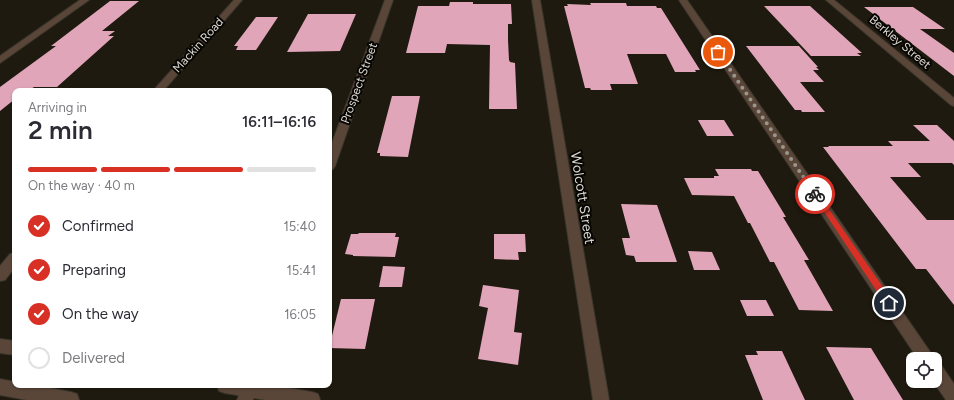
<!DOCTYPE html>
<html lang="en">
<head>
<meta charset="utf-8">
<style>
  body { margin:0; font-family:Figtree,sans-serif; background:#f7f7f7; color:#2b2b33; height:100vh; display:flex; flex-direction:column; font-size:15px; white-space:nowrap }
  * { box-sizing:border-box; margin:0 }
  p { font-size:13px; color:#7c7c81 }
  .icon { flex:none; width:22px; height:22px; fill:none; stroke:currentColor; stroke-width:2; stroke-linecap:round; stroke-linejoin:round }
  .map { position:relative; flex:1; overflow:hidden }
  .details { position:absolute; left:12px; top:88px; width:320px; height:300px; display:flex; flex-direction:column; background:#fff; border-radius:8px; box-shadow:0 1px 3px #0004 }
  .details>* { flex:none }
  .tools { position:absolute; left:906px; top:352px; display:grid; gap:8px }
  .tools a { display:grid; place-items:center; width:36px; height:36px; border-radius:8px; background:#fff; box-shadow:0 1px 3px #0004; font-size:20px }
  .pin { position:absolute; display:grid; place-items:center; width:34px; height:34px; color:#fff; margin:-17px; border:2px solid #fff; border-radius:50%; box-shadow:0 1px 4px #0007 }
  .courier { position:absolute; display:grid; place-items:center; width:40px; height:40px; margin:-20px; border:3px solid #d93025; border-radius:50%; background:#fff; color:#222; box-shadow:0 1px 5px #0007 }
  .overview em { font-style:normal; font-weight:600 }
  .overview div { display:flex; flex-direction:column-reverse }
  .overview { display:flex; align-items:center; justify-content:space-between; height:68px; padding:0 16px }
  h1 { font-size:26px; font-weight:600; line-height:30px }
  .bar { display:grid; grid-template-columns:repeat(4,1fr); gap:6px 4px; align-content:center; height:48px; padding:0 16px }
  .bar i { height:5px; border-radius:3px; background:#e1e1e2 }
  .bar .on { background:#d93025 }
  .bar p { grid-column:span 4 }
  ol { padding:0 16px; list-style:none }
  li { display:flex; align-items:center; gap:12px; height:44px }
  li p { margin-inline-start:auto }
  li .icon { padding:4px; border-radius:50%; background:#d93025; color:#fff; stroke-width:4 }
  li:last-child { color:#7c7c81 }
  li i { width:22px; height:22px; border:2px solid #e1e1e2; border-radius:50% }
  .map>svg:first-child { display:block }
  .building { fill:#e1a5ba }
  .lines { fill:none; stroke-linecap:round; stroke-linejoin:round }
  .minor-casing { stroke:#39352a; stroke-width:2 }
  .tertiary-casing { stroke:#39352a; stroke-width:2 }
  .minor { fill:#5a4639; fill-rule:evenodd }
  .tertiary { fill:#5a4639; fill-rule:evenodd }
  .route { fill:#d93025 }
  .done { stroke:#9a968d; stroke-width:4; stroke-dasharray:0 7.2 }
  .labels { text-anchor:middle; stroke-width:4; stroke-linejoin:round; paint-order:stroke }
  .far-street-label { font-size:12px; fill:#dcd9d1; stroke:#080603 }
  .street-label { font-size:14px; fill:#dcd9d1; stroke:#080603 }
</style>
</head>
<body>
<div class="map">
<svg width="954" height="400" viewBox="0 0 954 400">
  <rect width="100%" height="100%" fill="#1f1a0f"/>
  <g class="building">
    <polygon points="110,1 139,1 102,31 115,31 108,36 114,36 57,87 34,87 28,91 15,91 15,99 0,111 0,87 56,46 51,46"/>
    <polygon points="450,2 473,2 473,4 511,4 512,24 508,24 508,40 509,60 510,62 515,63 517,109 489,109 490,45 447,44 445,53 406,53 418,6 449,6"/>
    <polygon points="590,3 626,3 627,6 656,6 657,8 661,8 700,70 695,70 696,72 675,72 666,54 627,54 638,84 610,84 612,90 591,90 590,88 585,88 564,6 568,6 567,4 591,5"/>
    <polygon points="764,6 810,6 862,53 857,53 861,56 811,56"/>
    <polygon points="864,7 913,7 945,29 920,29 954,53 954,76"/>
    <polygon points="308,14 356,14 340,51 287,52"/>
    <polygon points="256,17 278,17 256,50 236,50 238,46 234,46"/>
    <polygon points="746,46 799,46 818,67 816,67 819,70 813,70 824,82 800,82 825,112 802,112 801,110 795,110"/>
    <polygon points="392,96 420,96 408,157 380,156 380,153 377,153"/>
    <polygon points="698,120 724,120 734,136 707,136"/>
    <polygon points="913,125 937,125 954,141 954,165 952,163 908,163 921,177 890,177 927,220 954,220 954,305 926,269 916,269 823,147 829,147 828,146 893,146 888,141 930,141"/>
    <polygon points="715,169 751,169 752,171 758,171 786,217 783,217 809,260 804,260 833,311 799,310 774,262 770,262 750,223 748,223 734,196 692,195 684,178 714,178 714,176 719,176"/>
    <polygon points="621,204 657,205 677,262 636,262 634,256 626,255 622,238 630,238"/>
    <polygon points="359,233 396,233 395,237 399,237 395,257 353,256 353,255 345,254 351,234 358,234"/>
    <polygon points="494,234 525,234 526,252 518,252 519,260 494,259"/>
    <polygon points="688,251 712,252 720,270 694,270"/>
    <polygon points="383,266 405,267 402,287 379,287"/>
    <polygon points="483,285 519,290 514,332 522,333 518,365 478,359 488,308 479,306"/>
    <polygon points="341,299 375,299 365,349 329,348"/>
    <polygon points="740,300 766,300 774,316 747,316"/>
    <polygon points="826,347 871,348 903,400 854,400"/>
    <polygon points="756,351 782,351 805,400 763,400 745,355 758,355"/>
  </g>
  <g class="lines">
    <g class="minor-casing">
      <g id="minor">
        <polygon points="80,0 89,0 0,63 0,56"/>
        <polygon points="385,0 393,0 335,166 333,169 329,170 329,151"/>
        <polygon points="532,0 540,0 609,400 593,400"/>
        <polygon points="679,0 687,0 935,359 918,359"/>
        <polygon points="826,0 834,0 954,98 954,106 951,105"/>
        <polygon points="935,363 941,365 954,384 954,400 946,400 933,381 935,381"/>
        <polygon points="243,385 259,385 253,400 237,400"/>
      </g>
    </g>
    <g class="tertiary-casing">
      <g id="tertiary">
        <polygon points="234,0 242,0 163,91 153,91"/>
        <polygon points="15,253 15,267 5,280 0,281 0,266 10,254"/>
        <polygon points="0,339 15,341 15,355 0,353"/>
        <polygon points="0,379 15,382 15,385 33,385 71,392 77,394 79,400 27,400 0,395"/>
        <polygon points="217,385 271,385 312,392 318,394 320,400 266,400 225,393 219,391"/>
      </g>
    </g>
    <use href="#minor" class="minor"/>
    <use href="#tertiary" class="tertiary"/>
  </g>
  <polygon class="route" points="813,192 817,192 892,300 892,305 886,305 813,195"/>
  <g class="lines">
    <polyline class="done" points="718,52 815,194"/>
  </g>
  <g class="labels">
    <g class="far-street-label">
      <text transform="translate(900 42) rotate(40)" y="4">Berkley Street</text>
      <text transform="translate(198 45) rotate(-48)" y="4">Mackin Road</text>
      <text transform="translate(359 83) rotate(-70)" y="4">Prospect Street</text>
    </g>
    <g class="street-label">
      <text transform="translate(583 198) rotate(81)" y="5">Wolcott Street</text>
    </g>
  </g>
</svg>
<div class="tools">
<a><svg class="icon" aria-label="locate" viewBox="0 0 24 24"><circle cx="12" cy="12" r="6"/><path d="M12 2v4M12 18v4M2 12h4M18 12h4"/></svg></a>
</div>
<div class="pin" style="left:718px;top:52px;background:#ea580c"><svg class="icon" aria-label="bag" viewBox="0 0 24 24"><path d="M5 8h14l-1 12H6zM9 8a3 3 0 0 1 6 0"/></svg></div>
<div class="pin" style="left:889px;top:303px;background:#1f2937"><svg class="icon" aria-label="home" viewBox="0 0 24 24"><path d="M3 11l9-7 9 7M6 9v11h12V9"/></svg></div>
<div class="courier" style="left:815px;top:194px"><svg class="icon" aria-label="bike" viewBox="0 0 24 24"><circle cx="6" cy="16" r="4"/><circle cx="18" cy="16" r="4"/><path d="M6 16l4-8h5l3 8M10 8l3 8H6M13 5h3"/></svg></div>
<section class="details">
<div class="overview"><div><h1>2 min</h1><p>Arriving in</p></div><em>16:11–16:16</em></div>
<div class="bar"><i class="on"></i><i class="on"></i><i class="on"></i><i></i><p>On the way · 40 m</p></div>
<ol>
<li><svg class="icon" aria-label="check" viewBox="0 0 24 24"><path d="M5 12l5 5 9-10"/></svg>Confirmed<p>15:40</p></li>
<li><svg class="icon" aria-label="check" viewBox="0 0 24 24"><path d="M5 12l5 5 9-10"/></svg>Preparing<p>15:41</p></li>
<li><svg class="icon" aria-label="check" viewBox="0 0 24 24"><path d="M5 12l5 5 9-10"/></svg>On the way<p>16:05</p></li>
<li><i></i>Delivered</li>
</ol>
</section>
</div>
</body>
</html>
